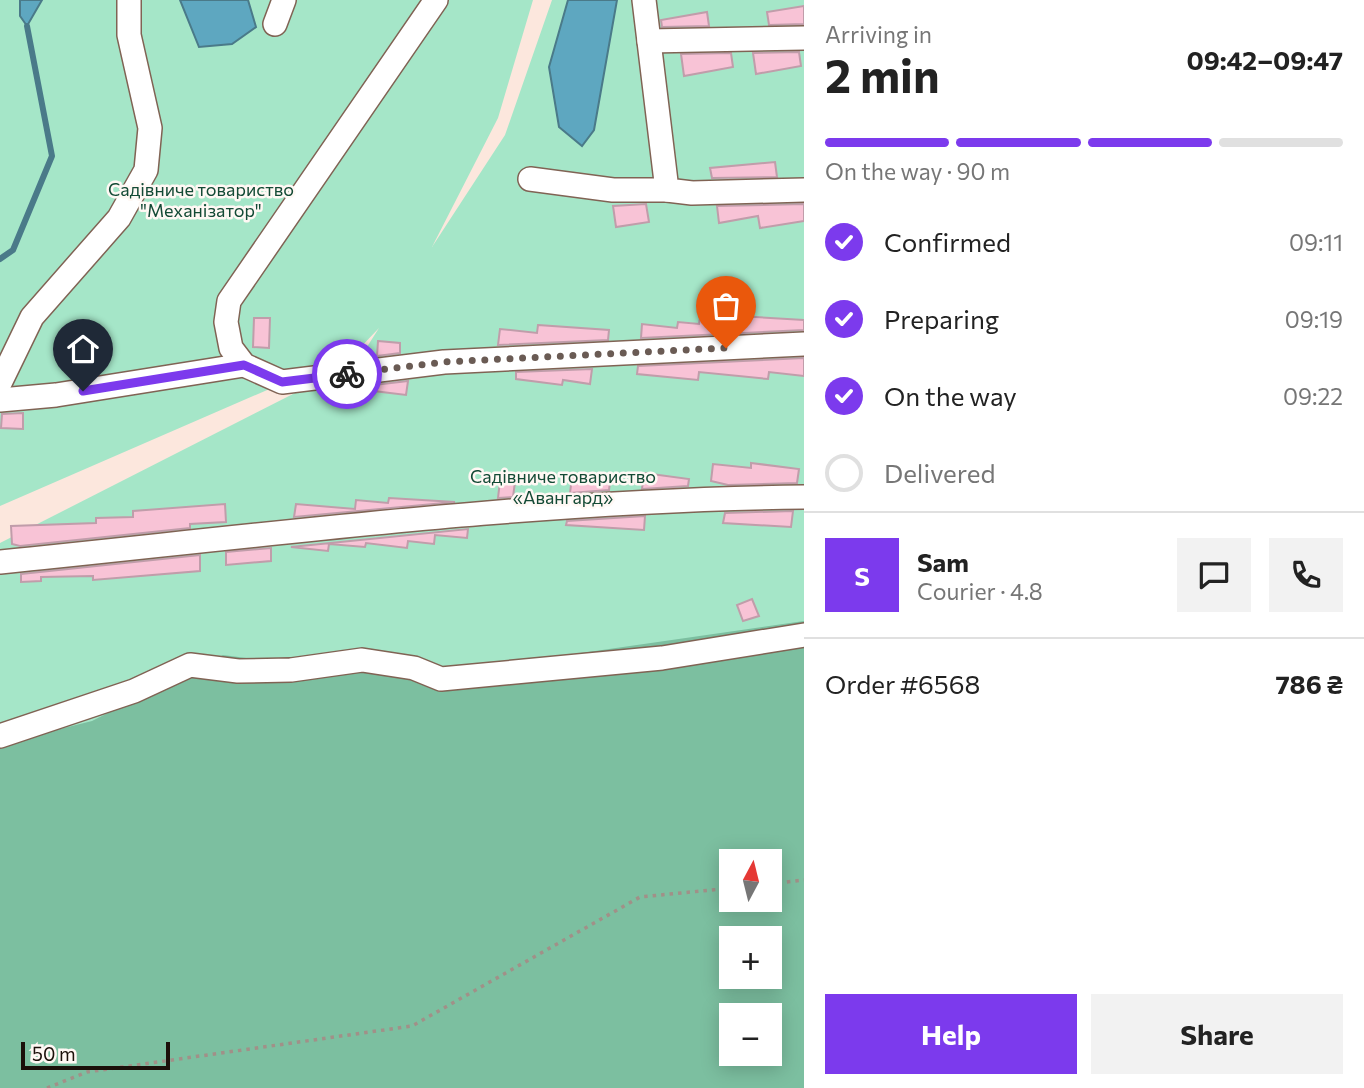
<!DOCTYPE html>
<html lang="en">
<head>
<meta charset="utf-8">
<style>
  body { margin:0; font-family:Commissioner,sans-serif; background:#f2f2f2; color:#222; height:100vh; display:flex; flex-direction:column; font-size:26px; white-space:nowrap }
  * { box-sizing:border-box; margin:0 }
  p { font-size:23px; color:#767676 }
  .icon { flex:none; width:38px; height:38px; fill:none; stroke:currentColor; stroke-width:2; stroke-linecap:round; stroke-linejoin:round }
  .map { position:relative; flex:1; overflow:hidden }
  .drawer { display:flex; flex-direction:column; background:#fff; width:560px }
  .drawer>* { flex:none }
  .needle { width:46px; rotate:7deg }
  .tools { position:absolute; left:719px; top:849px; display:grid; gap:14px }
  .tools a { display:grid; place-items:center; width:63px; height:63px; border-radius:0px; background:#fff; box-shadow:0 4px 18px #0003; font-size:35px }
  .scale { position:absolute; left:21px; bottom:18px; width:149px; box-sizing:border-box; padding-left:7px; border:4px solid #1b100a; border-top:0; font-size:19px; line-height:24px; white-space:nowrap; color:#1b100a; -webkit-text-stroke:5px #fff8f4; paint-order:stroke }
  .pin { position:absolute; display:grid; place-items:center; width:60px; height:60px; color:#fff; margin:-72px -30px; border-radius:50% 50% 50% 0; rotate:-45deg; box-shadow:0 0 7px #0007 }
  .pin .icon { rotate:45deg }
  .courier { position:absolute; display:grid; place-items:center; width:70px; height:70px; margin:-35px; border:5px solid #7c3aed; border-radius:50%; background:#fff; color:#222; box-shadow:0 2px 9px #0007 }
  .overview em { font-style:normal; font-weight:700 }
  .overview div { display:flex; flex-direction:column-reverse }
  .overview { display:flex; align-items:center; justify-content:space-between; height:119px; padding:0 21px }
  h1 { font-size:46px; font-weight:700; line-height:52px }
  .bar { display:grid; grid-template-columns:repeat(4,1fr); gap:10px 7px; align-content:center; height:84px; padding:0 21px }
  .bar i { height:9px; border-radius:5px; background:#e0e0e0 }
  .bar .active { background:#7c3aed }
  .bar p { grid-column:span 4 }
  .line { display:flex; align-items:center; gap:18px; padding:0 21px; border-top:2px solid #e0e0e0 }
  .line div { flex:1 }
  .round { display:grid; place-items:center; flex:none; width:74px; height:74px; border-radius:0px; background:#f2f2f2 }
  ol { padding:0 21px; list-style:none }
  li { display:flex; align-items:center; gap:21px; height:77px }
  li p { margin-inline-start:auto }
  li .icon { padding:7px; border-radius:50%; background:#7c3aed; color:#fff; stroke-width:4 }
  li:last-child { color:#767676 }
  li i { width:38px; height:38px; border:4px solid #e0e0e0; border-radius:50% }
  .action { display:flex; gap:14px; margin-top:auto; padding:14px 21px }
  .action a { flex:1; height:80px; border-radius:0px; background:#7c3aed; color:#fff; font-size:28px; font-weight:700; line-height:80px; text-align:center }
  .action a+a { background:#f2f2f2; color:#222 }
  main { display:flex; flex:1; min-height:0 }
  .map>svg:first-child { display:block }
  .green { fill:#a5e6c8 }
  .forest { fill:#7cbfa0; fill-rule:evenodd }
  .water { fill:#5ea7c0; stroke:#4a7a89; stroke-width:2 }
  .lines { fill:none; stroke-linecap:round; stroke-linejoin:round }
  .stream { stroke:#4a7a89; stroke-width:6 }
  .building { fill:#f8c3d6; stroke:#c09daa; stroke-width:2 }
  .street-casing { stroke:#806354; stroke-width:26 }
  .path { stroke:#a19088; stroke-width:3.5; stroke-dasharray:3.5 5; stroke-linecap:butt }
  .street { stroke:#fff; stroke-width:23 }
  .done { stroke:#6a5b54; stroke-width:7; stroke-dasharray:0 12.6 }
  .route { stroke:#7c3aed; stroke-width:9 }
  .labels { text-anchor:middle; stroke-width:5; stroke-linejoin:round; paint-order:stroke }
  .park-label { font-size:18px; fill:#134a35; stroke:#fff8f4 }
</style>
</head>
<body>
<main>
<div class="map">
<svg width="804" height="1088" viewBox="0 0 804 1088">
  <rect width="100%" height="100%" fill="#fce7dd"/>
  <polygon class="green" points="0,0 533,0 498,118 432,247 505,135 552,0 804,0 804,695 0,811 0,543 358,361 379,328 357,351 0,506"/>
  <path class="forest" d="M804,621V1088H0V744L92,721L223,655L407,678ZM732,861H770V900H732ZM732,938H770V976H732ZM732,1015H770V1054H732Z"/>
  <g class="water">
    <polygon points="20,0 42,0 27,26 20,16"/>
    <polygon points="180,0 248,0 256,27 232,44 199,47"/>
    <polygon points="568,0 617,0 594,130 582,146 559,127 549,67"/>
  </g>
  <g class="lines">
    <polyline class="stream" points="0,259 13,250 52,156 27,26"/>
  </g>
  <g class="building">
    <polygon points="804,6 804,24 769,25 767,12"/>
    <polygon points="707,12 709,26 662,27 661,20"/>
    <polygon points="799,52 801,66 756,74 753,53"/>
    <polygon points="731,53 733,67 684,76 681,54"/>
    <polygon points="775,162 777,177 712,178 710,168"/>
    <polygon points="646,204 649,222 616,227 613,206"/>
    <polygon points="804,204 804,221 760,228 758,216 719,223 717,206"/>
    <polygon points="739,316 804,320 804,330 641,338 642,324 677,328 678,322 699,324 700,317 739,320"/>
    <polygon points="254,318 270,318 269,348 253,347"/>
    <polygon points="538,325 609,330 608,340 498,345 500,329 537,333"/>
    <polygon points="378,341 400,343 400,353 377,356"/>
    <polygon points="804,358 804,376 769,372 768,379 699,372 698,380 637,374 638,366"/>
    <polygon points="592,369 590,384 563,380 562,385 516,379 516,372"/>
    <polygon points="408,381 406,395 374,391 374,385"/>
    <polygon points="23,413 23,429 1,428 2,414"/>
    <polygon points="751,463 799,469 797,483 728,485 711,481 713,464 751,468"/>
    <polygon points="644,473 689,479 688,486 642,489"/>
    <polygon points="572,477 610,482 609,490 570,493"/>
    <polygon points="500,481 515,482 513,497 498,498"/>
    <polygon points="389,498 455,502 294,517 296,504 355,509 356,500 388,503"/>
    <polygon points="225,504 226,522 190,524 190,528 20,546 12,544 11,526 96,523 96,518 133,517 133,511"/>
    <polygon points="793,511 791,527 723,523 725,513"/>
    <polygon points="645,516 644,530 566,525 567,521"/>
    <polygon points="468,529 467,538 435,535 434,544 408,541 407,548 366,543 365,547 329,544 328,551 291,547"/>
    <polygon points="271,548 271,561 226,565 226,552"/>
    <polygon points="200,555 200,571 93,580 93,576 41,577 41,581 21,582 21,574"/>
    <polygon points="752,599 759,616 743,621 737,605"/>
  </g>
  <g class="lines">
    <g class="street-casing">
      <g id="street">
        <polyline points="436,0 229,301 226,322 231,348 244,365 282,382 444,362 804,344"/>
        <polyline points="644,0 667,190 692,193 804,190"/>
        <polyline points="275,24 284,0"/>
        <polyline points="649,41 804,38"/>
        <polyline points="530,179 613,190 667,190"/>
        <polyline points="0,383 32,317 119,218 146,170 150,128 129,35 129,0"/>
        <polyline points="0,400 56,395 244,365"/>
        <path d="M0,562C268,535 535,500 804,497"/>
        <polyline points="0,736 134,691 190,665 238,671 291,670 362,660 414,668 441,679 662,658 804,635"/>
      </g>
    </g>
    <g class="path">
      <polyline points="770,884 804,880"/>
      <polyline points="47,1088 87,1072 412,1026 640,897 732,888"/>
    </g>
    <use href="#street" class="street"/>
  </g>
  <g class="lines">
    <polyline class="done" points="347,374 444,362 726,348"/>
    <polyline class="route" points="83,391 244,365 282,382 347,374"/>
  </g>
  <g class="labels">
    <g class="park-label">
      <text x="201" y="196">Садівниче товариство<tspan x="201" dy="21">"Механізатор"</tspan></text>
      <text x="563" y="483">Садівниче товариство<tspan x="563" dy="21">«Авангард»</tspan></text>
    </g>
  </g>
</svg>
<div class="tools">
<a><svg class="needle" viewBox="-14 -14 28 28"><path d="M0-13l5 13h-10z" fill="#e53935"/><path d="M0 13l5-13h-10z" fill="#767676"/></svg></a>
<a>+</a>
<a>−</a>
</div>
<div class="scale">50 m</div>
<div class="pin" style="left:726px;top:348px;background:#ea580c"><svg class="icon" aria-label="bag" viewBox="0 0 24 24"><path d="M5 8h14l-1 12H6zM9 8a3 3 0 0 1 6 0"/></svg></div>
<div class="pin" style="left:83px;top:391px;background:#1f2937"><svg class="icon" aria-label="home" viewBox="0 0 24 24"><path d="M3 11l9-7 9 7M6 9v11h12V9"/></svg></div>
<div class="courier" style="left:347px;top:374px"><svg class="icon" aria-label="bike" viewBox="0 0 24 24"><circle cx="6" cy="16" r="4"/><circle cx="18" cy="16" r="4"/><path d="M6 16l4-8h5l3 8M10 8l3 8H6M13 5h3"/></svg></div>
</div>
<section class="drawer">
<div class="overview"><div><h1>2 min</h1><p>Arriving in</p></div><em>09:42–09:47</em></div>
<div class="bar"><i class="active"></i><i class="active"></i><i class="active"></i><i></i><p>On the way · 90 m</p></div>
<ol>
<li><svg class="icon" aria-label="check" viewBox="0 0 24 24"><path d="M5 12l5 5 9-10"/></svg>Confirmed<p>09:11</p></li>
<li><svg class="icon" aria-label="check" viewBox="0 0 24 24"><path d="M5 12l5 5 9-10"/></svg>Preparing<p>09:19</p></li>
<li><svg class="icon" aria-label="check" viewBox="0 0 24 24"><path d="M5 12l5 5 9-10"/></svg>On the way<p>09:22</p></li>
<li><i></i>Delivered</li>
</ol>
<div class="line" style="height:126px"><b class="round" style="background:#7c3aed;color:#fff">S</b><div><b>Sam</b><p>Courier · 4.8</p></div><a class="round"><svg class="icon" aria-label="chat" viewBox="0 0 24 24"><path d="M4 5h16v11H9l-5 4z"/></svg></a><a class="round"><svg class="icon" aria-label="phone" viewBox="0 0 24 24"><path d="M5 4h4l2 5-3 2q2 4 5 5l2-3 5 2v4C11 20 4 13 5 4z"/></svg></a></div>
<div class="line" style="height:91px"><div>Order #6568</div><b>786 ₴</b></div>
<div class="action"><a>Help</a><a>Share</a></div>
</section>
</main>
</body>
</html>
